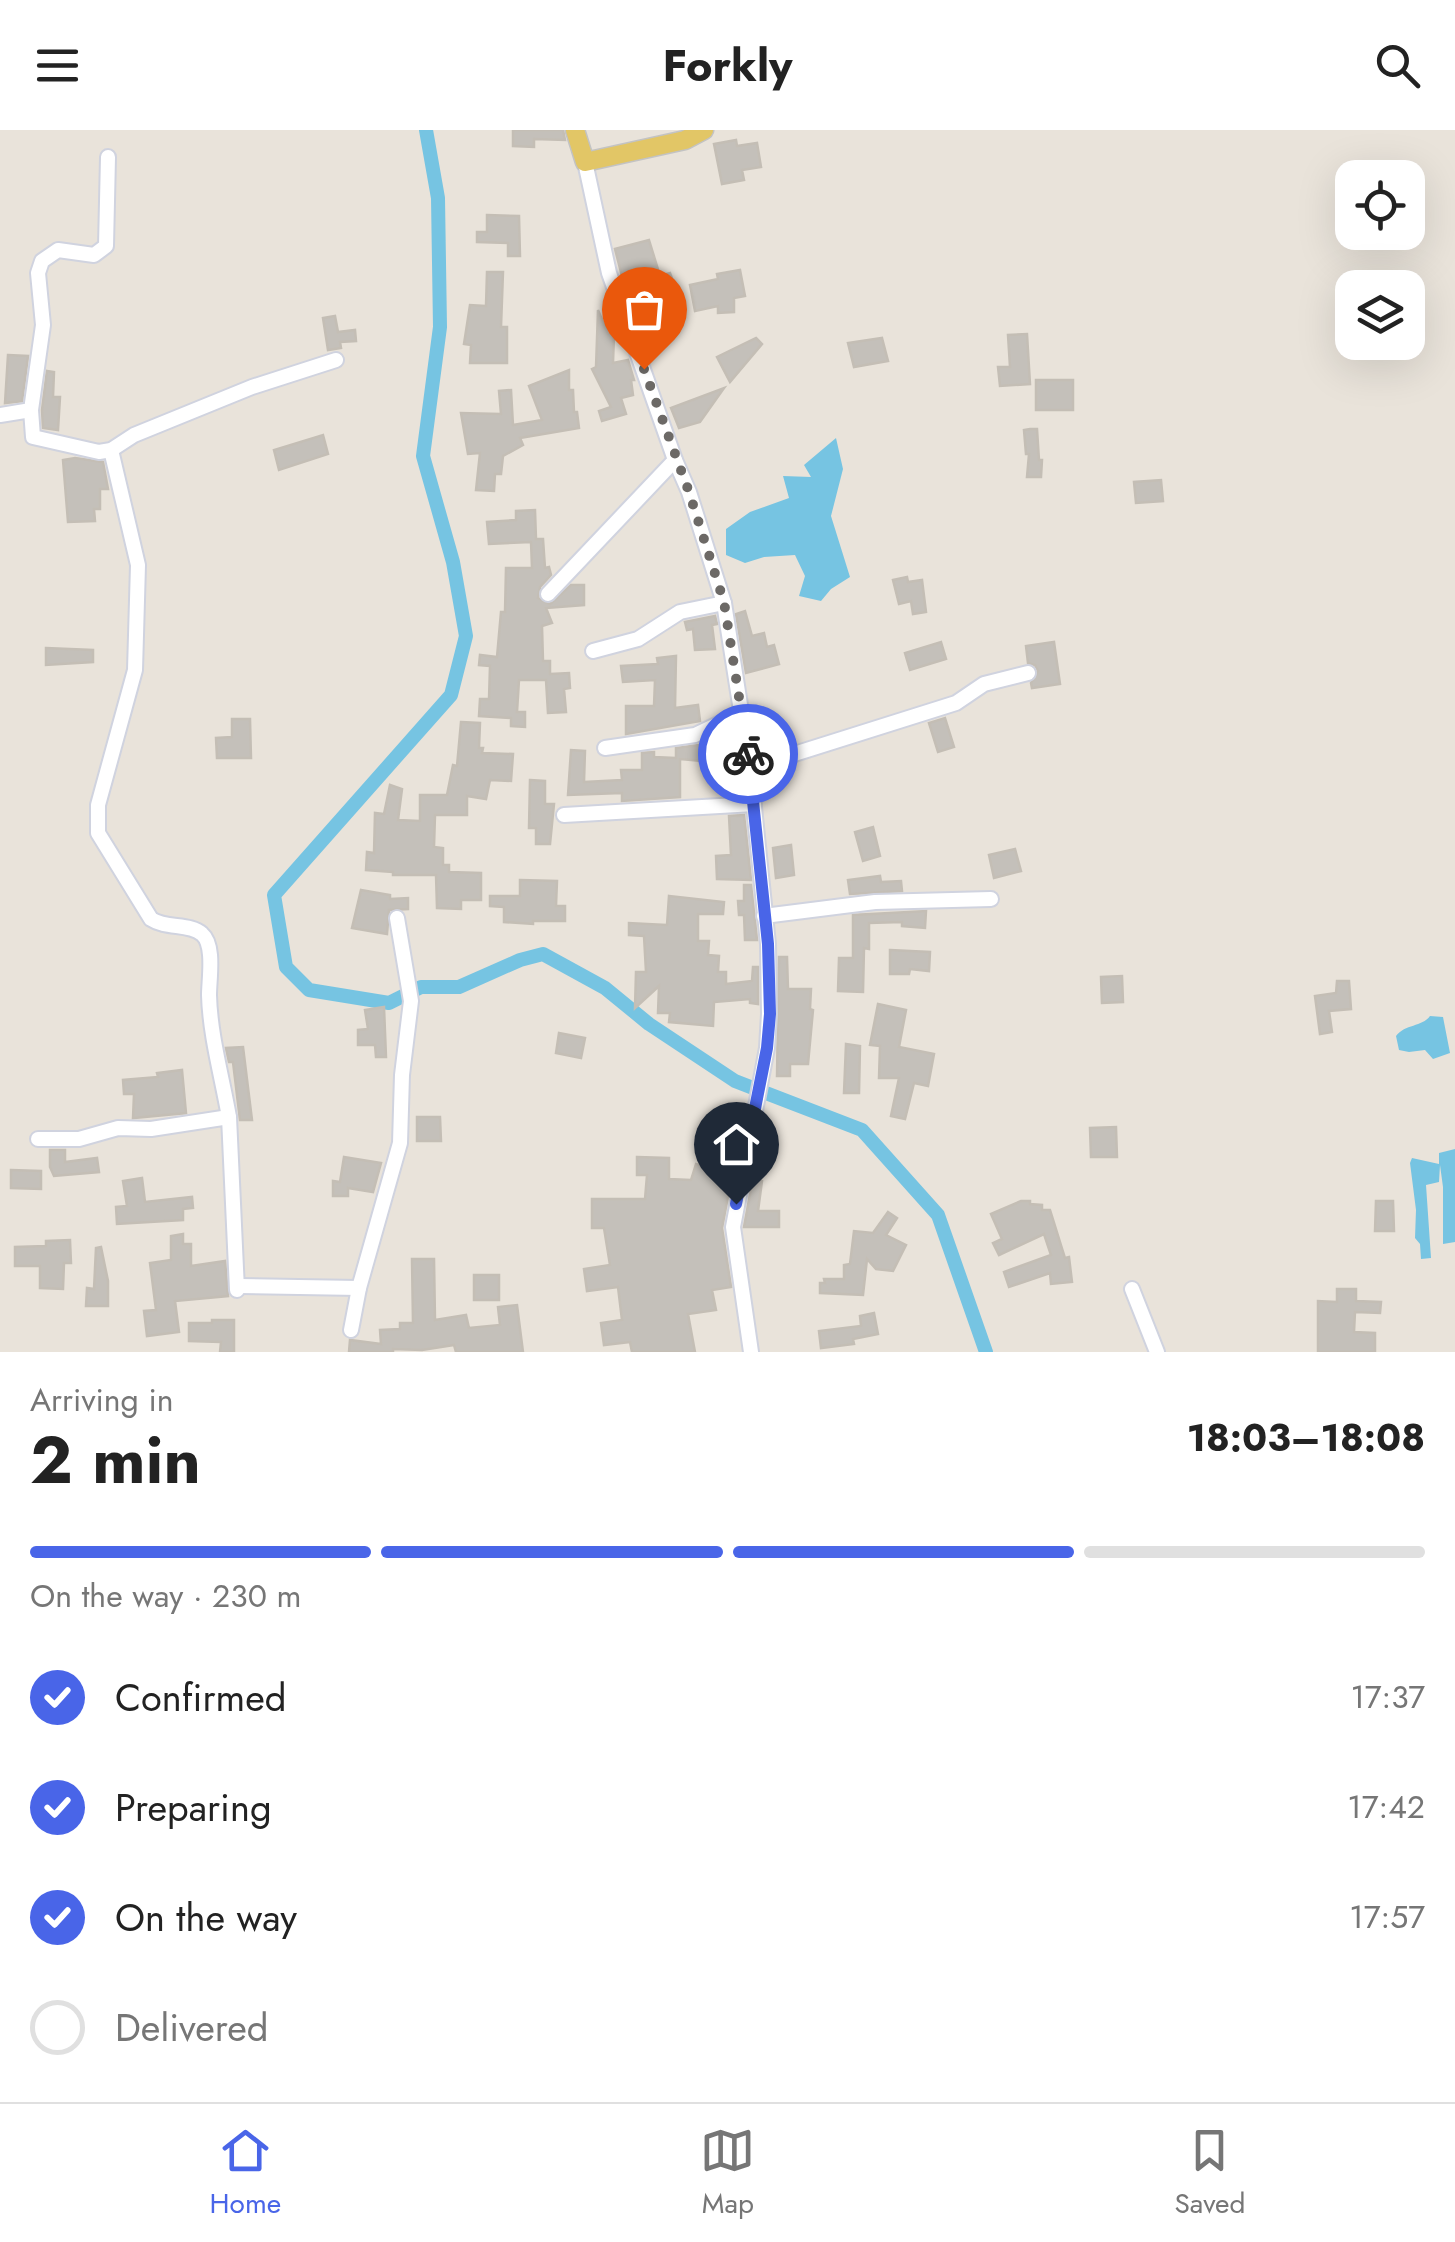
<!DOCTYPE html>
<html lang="en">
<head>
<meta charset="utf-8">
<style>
  body { margin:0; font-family:Jost,sans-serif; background:#f6f6f6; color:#222; height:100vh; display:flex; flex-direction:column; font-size:38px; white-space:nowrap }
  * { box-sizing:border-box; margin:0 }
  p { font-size:32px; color:#767676 }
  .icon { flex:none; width:55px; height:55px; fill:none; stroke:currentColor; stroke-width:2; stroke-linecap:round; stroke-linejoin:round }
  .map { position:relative; height:1222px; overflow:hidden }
  .panel { display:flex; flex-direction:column; background:#fff; flex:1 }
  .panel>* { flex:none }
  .tools { position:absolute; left:1335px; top:30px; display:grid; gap:20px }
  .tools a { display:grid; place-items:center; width:90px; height:90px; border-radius:20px; background:#fff; box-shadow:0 10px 40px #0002; font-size:50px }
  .pin { position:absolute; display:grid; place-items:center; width:85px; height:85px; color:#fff; margin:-102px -42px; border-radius:50% 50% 50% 0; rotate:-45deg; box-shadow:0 0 10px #0007 }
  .pin .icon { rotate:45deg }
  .courier { position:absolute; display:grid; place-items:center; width:100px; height:100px; margin:-50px; border:8px solid #4965e8; border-radius:50%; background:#fff; color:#222; box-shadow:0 2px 12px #0007 }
  .head em { font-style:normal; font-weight:700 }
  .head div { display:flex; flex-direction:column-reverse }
  .head { display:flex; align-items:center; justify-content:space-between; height:170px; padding:0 30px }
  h1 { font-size:65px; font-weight:700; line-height:75px }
  .bar { display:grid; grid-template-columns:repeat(4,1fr); gap:15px 10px; align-content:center; height:120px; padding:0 30px }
  .bar i { height:12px; border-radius:8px; background:#e0e0e0 }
  .bar .selected { background:#4965e8 }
  .bar p { grid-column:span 4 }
  ol { padding:0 30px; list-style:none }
  li { display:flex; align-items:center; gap:30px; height:110px }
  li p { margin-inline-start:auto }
  li .icon { padding:10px; border-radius:50%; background:#4965e8; color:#fff; stroke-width:4 }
  li:last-child { color:#767676 }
  li i { width:55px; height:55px; border:5px solid #e0e0e0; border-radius:50% }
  header { display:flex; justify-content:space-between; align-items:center; height:130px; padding:0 30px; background:#fff; font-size:45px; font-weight:700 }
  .tabs { display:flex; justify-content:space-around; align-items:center; height:140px; border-top:2px solid #e0e0e0; background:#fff; font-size:28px; color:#767676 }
  .tabs a { display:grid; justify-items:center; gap:5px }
  .tabs .selected { color:#4965e8 }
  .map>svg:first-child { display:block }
  .water { fill:#76c4e2 }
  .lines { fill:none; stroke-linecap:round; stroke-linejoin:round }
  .canal { stroke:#76c4e2; stroke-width:14 }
  .building { fill:#c4c0ba; stroke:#c4beb5; stroke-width:2.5 }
  .minor-casing { stroke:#d0d3df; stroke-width:18 }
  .major-casing { stroke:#c3c3c3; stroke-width:21 }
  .minor { stroke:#fff; stroke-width:14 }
  .major { stroke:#e2c666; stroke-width:18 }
  .done { stroke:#6c6966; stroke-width:10; stroke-dasharray:0 18 }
  .route { stroke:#4965e8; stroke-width:12 }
</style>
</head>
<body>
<header><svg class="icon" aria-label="menu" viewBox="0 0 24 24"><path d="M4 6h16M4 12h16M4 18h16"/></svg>Forkly<svg class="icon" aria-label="search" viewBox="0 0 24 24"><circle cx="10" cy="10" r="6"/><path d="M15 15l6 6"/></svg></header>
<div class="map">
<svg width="1455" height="1222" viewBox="0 0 1455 1222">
  <rect width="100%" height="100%" fill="#e9e3da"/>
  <g class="water">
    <polygon points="836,308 843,339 831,386 850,447 831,459 821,471 799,466 805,446 795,425 764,427 745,433 726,425 726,399 750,382 789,368 783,346 811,347 804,335"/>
    <path d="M1430,886L1443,887L1450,923L1433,929L1425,920L1409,922L1399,920L1396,906C1405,894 1422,897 1430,886Z"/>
    <polygon points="1455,1019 1455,1112 1443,1114 1443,1057 1440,1035 1439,1052 1426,1055 1431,1128 1421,1129 1420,1114 1415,1108 1416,1080 1410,1033 1412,1028 1439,1034 1439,1023"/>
  </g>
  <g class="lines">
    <polyline class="canal" points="426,0 438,68 440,197 423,326 453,432 466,506 451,565 274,765 286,837 309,860 389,873 421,857 459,857 520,830 543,824 605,858 649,894 735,951 862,1000 938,1085 986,1222"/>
  </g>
  <g class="building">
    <polygon points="513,0 563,0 565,10 534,9 534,17 513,16"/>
    <polygon points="736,10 737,16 757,13 761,37 742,40 744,50 722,54 714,14"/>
    <polygon points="487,85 519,86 520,126 508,126 508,113 477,112 477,102 487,102"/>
    <polygon points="649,110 660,146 670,143 674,154 649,162 642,143 623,150 615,119"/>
    <polygon points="740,140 745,166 734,168 734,182 718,183 718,176 695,181 690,155 718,149 717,144"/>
    <polygon points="487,142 503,142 501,197 507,197 507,233 470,233 471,215 464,214 470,175 486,176"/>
    <polygon points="598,180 608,204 614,204 613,233 628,230 634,250 631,250 633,265 621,268 626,284 602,291 599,281 611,277 592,239 596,237"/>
    <polygon points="335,186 338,202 355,200 356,211 340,212 341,218 328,220 323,188"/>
    <polygon points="1027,204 1030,254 1000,256 998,237 1010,237 1008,205"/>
    <polygon points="756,208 762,214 730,252 717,227"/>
    <polygon points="882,208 888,231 854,237 848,213"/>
    <polygon points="8,225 28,226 22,271 5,273"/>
    <polygon points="569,240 569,260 573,260 574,282 577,282 579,298 520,308 523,315 503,326 501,344 495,344 494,361 476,360 480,323 468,324 461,283 501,284 499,261 511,260 513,295 542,290 529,256"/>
    <polygon points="47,241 54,242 53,267 60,267 58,300 43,298 42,280"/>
    <rect x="1036" y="250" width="37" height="30"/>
    <polygon points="724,258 700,292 679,298 671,278"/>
    <polygon points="1030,299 1037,299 1039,330 1042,330 1041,347 1027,347 1029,324 1026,324 1024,300"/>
    <polygon points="323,305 328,324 279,340 274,320"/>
    <polygon points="75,328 103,332 108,359 100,359 100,379 94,379 95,391 68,392 63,330"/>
    <polygon points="1161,350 1163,371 1136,373 1134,352"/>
    <polygon points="535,380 536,409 543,409 545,438 549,437 551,445 540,457 538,468 550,474 571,455 584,455 584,475 546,478 552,493 542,496 543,531 550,531 550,544 569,543 570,558 564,559 566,582 548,583 546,550 519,550 517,582 525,582 525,597 511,596 511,588 479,586 480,569 489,569 490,536 479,535 480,525 497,527 501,482 505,482 506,438 532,438 531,412 489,414 487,392 516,390 516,381"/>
    <polygon points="907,447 908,452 922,450 926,482 913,484 911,471 899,474 893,450"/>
    <polygon points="745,481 752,506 764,503 767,517 774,515 779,534 746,543 736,484"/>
    <polygon points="715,486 717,494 712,495 715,519 695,520 693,499 687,500 685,492"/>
    <polygon points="941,512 946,529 910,540 905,523"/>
    <polygon points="1054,512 1060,554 1032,558 1031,553 1038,541 1035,535 1028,533 1026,516"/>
    <polygon points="46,518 93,520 93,532 46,535"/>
    <polygon points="676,526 675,578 698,575 700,591 626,604 626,576 654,576 655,550 623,552 621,536 658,534 657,528"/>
    <polygon points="945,588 954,617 938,622 929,593"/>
    <polygon points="232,589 250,589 251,628 217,628 216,608 232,607"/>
    <polygon points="461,592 480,593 479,618 483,618 482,623 513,624 511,651 490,650 486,669 467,666 467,685 435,685 434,717 443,718 443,735 449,735 449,742 481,743 481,770 461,770 461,779 437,778 436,745 393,745 393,742 366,740 367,722 374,723 375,683 384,684 390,655 402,659 398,690 420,691 420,665 447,665 453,635 457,636"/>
    <polygon points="728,602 730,633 702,634 702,631 680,629 680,667 622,671 622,663 568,665 571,620 585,621 584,652 622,650 621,640 642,640 642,623 654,622 654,627 676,628 676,618 699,615"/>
    <polygon points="530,650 545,651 545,674 554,674 550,714 536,714 536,698 529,698"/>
    <polygon points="744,685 751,750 717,749 716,726 731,725 729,686"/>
    <polygon points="873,697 880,726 863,731 855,702"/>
    <polygon points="791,715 794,745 776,748 773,718"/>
    <polygon points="1015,719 1021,741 994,748 989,725"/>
    <polygon points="880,746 881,752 901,751 902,761 850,764 848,750"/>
    <polygon points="520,750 557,751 556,776 565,776 565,791 533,791 533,794 504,792 504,777 490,776 490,766 520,766"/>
    <polygon points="744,755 751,755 757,810 745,810 744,785 739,785 738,771 744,771"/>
    <polygon points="361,760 390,765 390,769 408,768 408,779 389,780 387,804 352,798"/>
    <polygon points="669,766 724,772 723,784 698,784 698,811 709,811 708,825 719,826 718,842 726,842 726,854 752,851 753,837 758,837 758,874 750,873 750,869 714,872 713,896 669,892 670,883 658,883 659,856 635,878 636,842 646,842 644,806 629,805 629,793 667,795"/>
    <polygon points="926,781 925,798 902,796 902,792 869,793 869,819 864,818 863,862 838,861 839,828 853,828 853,785"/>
    <polygon points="890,820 930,822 929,841 910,839 909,844 890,844"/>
    <polygon points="779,827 787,827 788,859 811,859 810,879 813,880 808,934 790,934 790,946 777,946"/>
    <polygon points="1122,846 1123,872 1102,873 1101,847"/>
    <polygon points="1337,851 1349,851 1351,879 1329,881 1332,902 1320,904 1315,866 1336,863"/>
    <polygon points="878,874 906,880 899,917 934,924 928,956 914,953 905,989 891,986 899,948 879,948 880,916 870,915"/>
    <polygon points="384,877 386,927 376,927 375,915 358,915 358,900 368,899 365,880"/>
    <polygon points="559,903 585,908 581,928 556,923"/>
    <polygon points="846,914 860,916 859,963 844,963"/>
    <polygon points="243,917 252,990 240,990 233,932 229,932 226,918"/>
    <polygon points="182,940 186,983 133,988 134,964 124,964 123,950 158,947 157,943"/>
    <polygon points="417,987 440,987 441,1011 417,1011"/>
    <polygon points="1116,997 1117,1027 1091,1027 1090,998"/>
    <polygon points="50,1020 65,1020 65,1032 97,1028 99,1042 54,1046 50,1037"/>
    <polygon points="344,1027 381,1033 373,1062 348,1058 348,1066 333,1066 333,1051 340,1052"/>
    <polygon points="637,1027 669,1028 669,1049 691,1050 696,1034 727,1043 728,1039 733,1040 722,1098 731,1157 712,1160 716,1180 688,1184 695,1222 632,1222 630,1212 604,1215 601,1193 622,1190 618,1157 587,1161 584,1139 610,1135 604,1098 592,1098 592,1069 645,1069 647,1045 637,1045"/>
    <polygon points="11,1040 41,1041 41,1059 11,1058"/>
    <polygon points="142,1048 145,1072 192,1067 193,1078 183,1079 183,1090 117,1094 116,1077 127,1076 123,1051"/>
    <polygon points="753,1048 762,1051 758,1081 779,1081 779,1097 744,1097"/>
    <polygon points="1021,1071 1030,1071 1030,1074 1042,1075 1042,1080 1050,1080 1065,1128 1069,1127 1072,1152 1051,1154 1050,1143 1009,1157 1004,1142 1051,1125 1044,1104 999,1125 993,1113 1002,1109 991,1084"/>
    <polygon points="1376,1071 1393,1071 1394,1101 1375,1101"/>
    <polygon points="888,1082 897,1088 886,1105 906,1115 893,1141 876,1139 867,1129 863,1165 820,1163 820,1153 825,1153 824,1149 844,1149 844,1135 850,1134 854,1101 873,1103"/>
    <polygon points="183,1104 183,1114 191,1114 191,1136 225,1131 228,1166 175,1171 179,1202 147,1206 144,1181 156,1180 150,1133 171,1130 171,1106"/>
    <polygon points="70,1110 71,1133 64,1133 63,1159 40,1158 40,1136 15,1136 15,1117 46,1116 46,1111"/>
    <polygon points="101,1117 108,1151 108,1176 86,1176 87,1158 94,1159 96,1118"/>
    <polygon points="412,1129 434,1129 435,1190 466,1185 469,1198 500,1195 498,1177 517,1175 523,1222 456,1222 454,1215 422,1220 393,1219 393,1222 349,1222 350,1210 381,1214 380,1200 400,1199 400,1193 413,1193"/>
    <rect x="474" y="1145" width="25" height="25"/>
    <polygon points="1337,1159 1356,1159 1356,1171 1381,1172 1380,1183 1355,1182 1354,1202 1375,1203 1375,1222 1318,1222 1318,1171 1337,1172"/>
    <polygon points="874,1183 878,1204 853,1209 854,1214 821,1218 819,1201 861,1196 860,1186"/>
    <polygon points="212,1190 234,1190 234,1222 220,1222 221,1212 189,1211 189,1193 212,1193"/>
  </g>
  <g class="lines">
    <g class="minor-casing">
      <g id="minor">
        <polyline points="585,32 609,143 675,330 689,362 724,473 750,638 768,814 769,884 767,918 733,1097 751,1222"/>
        <polyline points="31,280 33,307 99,322 111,320 134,305 252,257 336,230"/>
        <polyline points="0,285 31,280 43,195 38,143 42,131 58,120 94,125 106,116 108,27"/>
        <path d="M111,320L138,435L135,540L98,675V703L151,789C166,799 190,793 202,804C215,815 209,849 209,865C210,905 222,947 229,987"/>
        <polyline points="548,464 675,330"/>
        <polyline points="593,521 638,509 680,482 724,473"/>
        <polyline points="605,618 695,605 741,583"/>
        <polyline points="750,638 956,573 984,554 1028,543"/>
        <polyline points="564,685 754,674"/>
        <polyline points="764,786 875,772 991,769"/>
        <polyline points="38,1009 79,1009 118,998 151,999 229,987 237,1160"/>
        <polyline points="239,1156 359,1158"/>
        <polyline points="1132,1159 1157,1222"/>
        <polyline points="351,1200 359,1158 400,1013 402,945 411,871 397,788"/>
      </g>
    </g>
    <g class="major-casing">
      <polyline id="major" points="575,0 585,32 685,10 704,0"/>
    </g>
    <use href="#minor" class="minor"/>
    <use href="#major" class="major"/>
  </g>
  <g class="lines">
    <polyline class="done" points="644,239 689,362 724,472 748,624"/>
    <polyline class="route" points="736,1074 767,918 770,884 768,814 748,624"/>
  </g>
</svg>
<div class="tools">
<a><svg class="icon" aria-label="locate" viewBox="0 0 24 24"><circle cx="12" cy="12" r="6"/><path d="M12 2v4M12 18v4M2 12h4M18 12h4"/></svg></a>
<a><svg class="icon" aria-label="layers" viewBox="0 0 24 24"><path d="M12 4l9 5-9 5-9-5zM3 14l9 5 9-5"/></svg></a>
</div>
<div class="pin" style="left:644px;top:239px;background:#ea580c"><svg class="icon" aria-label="bag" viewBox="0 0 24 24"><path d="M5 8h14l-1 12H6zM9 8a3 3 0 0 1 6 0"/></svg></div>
<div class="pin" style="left:736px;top:1074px;background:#1f2937"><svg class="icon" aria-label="home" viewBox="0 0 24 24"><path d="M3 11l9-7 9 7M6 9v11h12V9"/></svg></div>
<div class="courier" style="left:748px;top:624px"><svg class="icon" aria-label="bike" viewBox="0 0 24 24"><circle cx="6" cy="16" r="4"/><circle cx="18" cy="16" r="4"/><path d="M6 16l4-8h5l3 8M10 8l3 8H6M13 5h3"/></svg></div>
</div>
<section class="panel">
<div class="head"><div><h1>2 min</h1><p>Arriving in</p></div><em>18:03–18:08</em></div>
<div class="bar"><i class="selected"></i><i class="selected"></i><i class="selected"></i><i></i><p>On the way · 230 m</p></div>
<ol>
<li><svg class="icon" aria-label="check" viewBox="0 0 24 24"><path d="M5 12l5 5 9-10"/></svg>Confirmed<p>17:37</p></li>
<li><svg class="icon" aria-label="check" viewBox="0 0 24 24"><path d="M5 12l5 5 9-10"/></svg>Preparing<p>17:42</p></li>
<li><svg class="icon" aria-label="check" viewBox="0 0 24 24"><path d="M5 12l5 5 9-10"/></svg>On the way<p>17:57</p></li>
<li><i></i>Delivered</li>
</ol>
</section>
<nav class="tabs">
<a class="selected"><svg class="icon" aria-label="home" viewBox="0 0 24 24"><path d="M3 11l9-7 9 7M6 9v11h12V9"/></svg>Home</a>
<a><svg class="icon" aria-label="map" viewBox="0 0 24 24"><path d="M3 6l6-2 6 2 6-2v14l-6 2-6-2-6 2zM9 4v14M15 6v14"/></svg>Map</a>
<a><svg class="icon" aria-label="saved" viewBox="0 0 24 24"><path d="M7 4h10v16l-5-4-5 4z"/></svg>Saved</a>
</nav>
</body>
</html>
